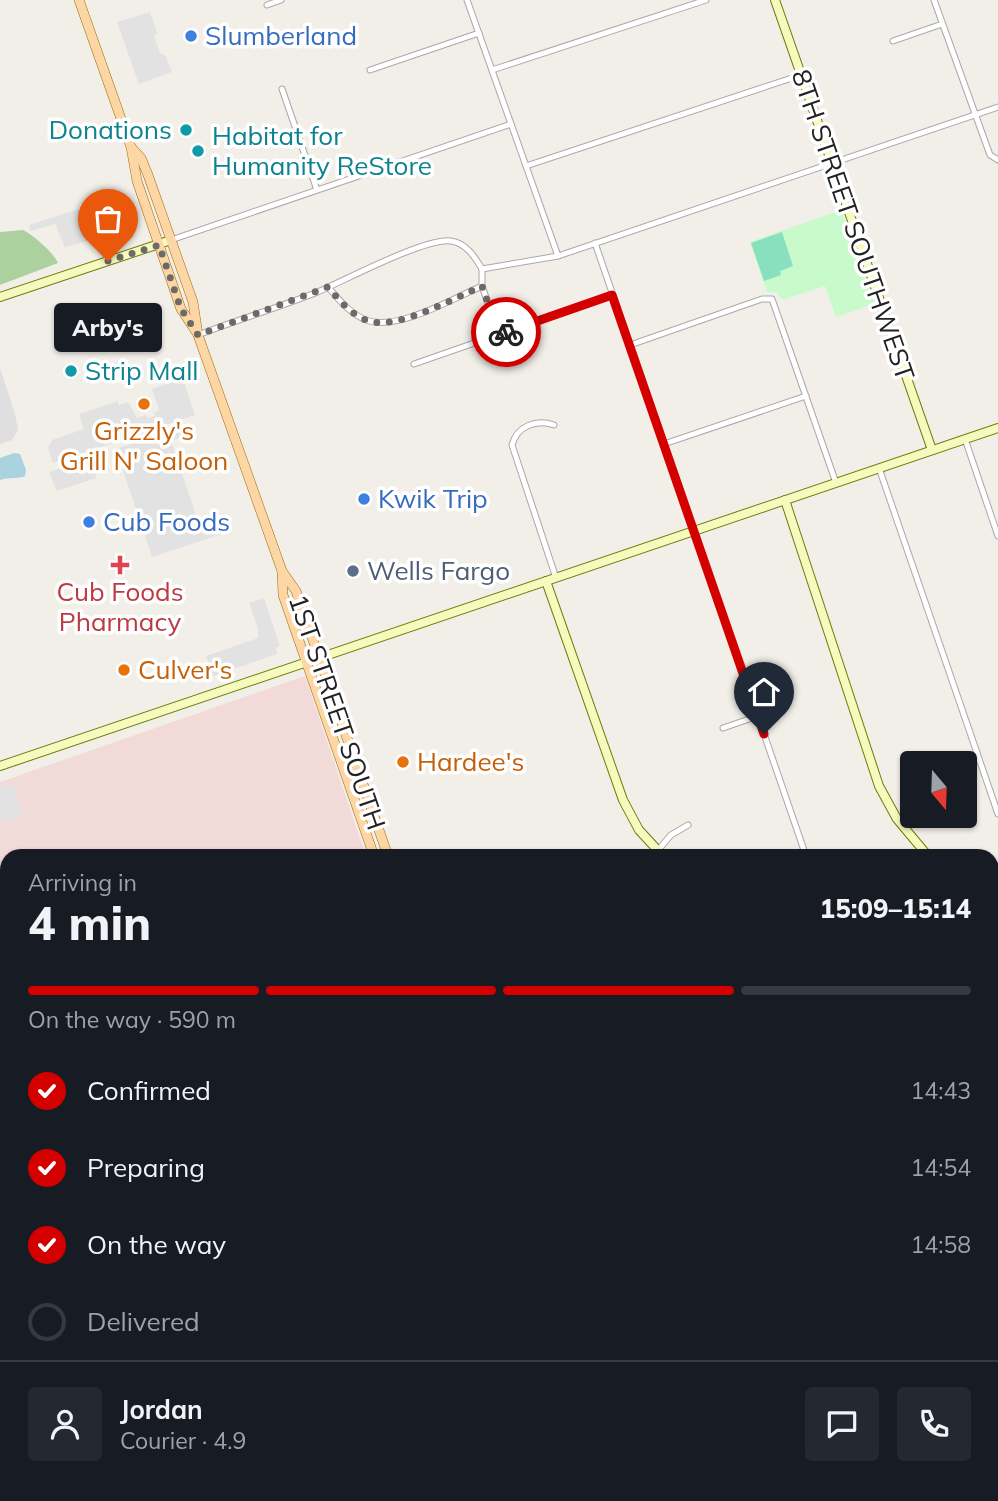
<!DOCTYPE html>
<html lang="en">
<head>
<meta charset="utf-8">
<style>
  body { margin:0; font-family:Mulish,sans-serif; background:#242831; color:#f1f3f6; height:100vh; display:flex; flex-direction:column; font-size:26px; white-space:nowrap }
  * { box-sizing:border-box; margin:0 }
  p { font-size:23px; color:#9ea1a6 }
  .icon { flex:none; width:38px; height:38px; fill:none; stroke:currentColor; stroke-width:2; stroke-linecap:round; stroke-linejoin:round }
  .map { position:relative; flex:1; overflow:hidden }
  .side { position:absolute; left:0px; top:849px; width:999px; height:653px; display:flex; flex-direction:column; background:#171b24; border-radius:21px 21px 0 0; box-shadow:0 2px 5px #0004 }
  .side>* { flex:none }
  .needle { width:46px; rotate:161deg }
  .tools { position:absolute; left:900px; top:751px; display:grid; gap:14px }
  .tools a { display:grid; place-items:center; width:77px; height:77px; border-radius:7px; background:#171b24; box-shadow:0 2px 5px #0004; font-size:35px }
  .pin { position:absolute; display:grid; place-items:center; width:60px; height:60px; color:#fff; margin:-72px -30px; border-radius:50% 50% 50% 0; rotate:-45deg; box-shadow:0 0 7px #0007 }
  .pin .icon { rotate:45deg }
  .courier { position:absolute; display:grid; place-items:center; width:70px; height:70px; margin:-35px; border:5px solid #d40000; border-radius:50%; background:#fff; color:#222; box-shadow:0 2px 9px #0007 }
  .bubble { position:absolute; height:49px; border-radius:7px; background:#171b24; box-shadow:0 2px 5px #0004; font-size:23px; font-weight:800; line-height:49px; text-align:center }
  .summary em { font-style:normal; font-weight:800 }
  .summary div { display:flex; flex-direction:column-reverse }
  .summary { display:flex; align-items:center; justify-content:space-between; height:119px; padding:0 28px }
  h1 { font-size:46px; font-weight:800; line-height:52px }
  .bar { display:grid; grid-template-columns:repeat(4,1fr); gap:10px 7px; align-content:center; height:84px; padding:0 28px }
  .bar i { height:9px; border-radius:5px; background:#363941 }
  .bar .selected { background:#d40000 }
  .bar p { grid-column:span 4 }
  .line { display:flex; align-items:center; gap:18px; padding:0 28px; border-top:2px solid #363941 }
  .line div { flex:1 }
  .round { display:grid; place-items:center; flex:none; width:74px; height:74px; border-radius:7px; background:#242831 }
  ol { padding:0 28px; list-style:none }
  li { display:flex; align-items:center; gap:21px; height:77px }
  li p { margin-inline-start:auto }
  li .icon { padding:7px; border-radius:50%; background:#d40000; color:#fff; stroke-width:4 }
  li:last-child { color:#9ea1a6 }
  li i { width:38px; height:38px; border:4px solid #363941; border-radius:50% }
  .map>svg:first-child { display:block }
  .residential { fill:#e0dfdf }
  .commercial { fill:#f2dad9 }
  .forest { fill:#add19e }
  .park { fill:#c8facc }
  .pitch { fill:#88e0be }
  .parking { fill:#e2e2e2 }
  .water { fill:#aad3df }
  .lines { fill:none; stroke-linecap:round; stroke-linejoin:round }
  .stream { stroke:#aad3df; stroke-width:2 }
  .street-casing { stroke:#a9a9a9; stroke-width:7 }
  .secondary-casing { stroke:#707d05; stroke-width:10 }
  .primary-casing { stroke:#a06b00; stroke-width:10 }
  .street { stroke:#fff; stroke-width:5 }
  .secondary { stroke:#f7fabf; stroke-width:8 }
  .primary { stroke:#fcd6a4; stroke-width:9 }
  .done { stroke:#6b6a68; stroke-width:7; stroke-dasharray:0 12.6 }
  .route { stroke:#d40000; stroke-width:9 }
  .shop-dot { fill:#3f7fe0; stroke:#fff; stroke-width:2.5 }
  .culture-dot { fill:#0f9aa8; stroke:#fff; stroke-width:2.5 }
  .food-dot { fill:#e8710a; stroke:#fff; stroke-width:2.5 }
  .health-dot { fill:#e0444e; stroke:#fff; stroke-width:2.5 }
  .service-dot { fill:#5c6f8a; stroke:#fff; stroke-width:2.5 }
  .labels { text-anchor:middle; stroke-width:7; stroke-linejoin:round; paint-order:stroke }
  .shop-label { font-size:26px; fill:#366cbe; stroke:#fff; text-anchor:start }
  .culture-label { font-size:26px; fill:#0d838f; stroke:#fff; text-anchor:start }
  .street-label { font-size:26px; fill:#222; stroke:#fff }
  .food-label { font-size:26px; fill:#c56008; stroke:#fff; text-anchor:start }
  .service-label { font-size:26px; fill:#4e5e75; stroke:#fff; text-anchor:start }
  .health-label { font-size:26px; fill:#be3a42; stroke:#fff }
</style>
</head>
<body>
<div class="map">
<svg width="998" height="1501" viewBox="0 0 998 1501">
  <rect width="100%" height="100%" fill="#f2efe9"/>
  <polygon class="residential" points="0,368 15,414 18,430 12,440 0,444"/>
  <polygon class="commercial" points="305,676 366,856 7,856 7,1015 0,994 0,782"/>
  <path class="forest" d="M23,230C33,235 54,253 58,263L0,285V232Z"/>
  <polygon class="park" points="841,210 874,304 836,317 825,286 782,300 777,292 767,292 750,242"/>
  <polygon class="pitch" points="782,232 793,266 780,271 781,275 764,281 751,243"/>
  <g class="parking">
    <polygon points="150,12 157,33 154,37 160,53 165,55 172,72 139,84 117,22"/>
    <polygon points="112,198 119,216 87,226 88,241 65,247 55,224 30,231 29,225"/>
    <polygon points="183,379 195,415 53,463 48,448 52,440 84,429 79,414 118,401 119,405 128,402 137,418 146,415 148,418 155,416 154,413 159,410 152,389"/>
    <polygon points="186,425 189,434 171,441 201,530 219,524 222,534 152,557 116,449"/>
    <polygon points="101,454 107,467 101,469 101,472 95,475 96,478 57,491 49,472"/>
    <polygon points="264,598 280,646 276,648 277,654 213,676 206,656 258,638 258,628 249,603"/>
    <polygon points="13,784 23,816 6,822 0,819 0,788"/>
  </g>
  <path class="water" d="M14,453L20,454L26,470L25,476C20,479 9,477 0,480V458Z"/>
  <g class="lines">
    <g class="stream">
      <polyline points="0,1104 7,1114"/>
      <polyline points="0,1364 7,1362"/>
    </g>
    <g class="street-casing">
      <g id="street">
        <polyline points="467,0 558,256"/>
        <polyline points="934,0 990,155 998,160"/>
        <polyline points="267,5 281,0"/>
        <polyline points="893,41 942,24"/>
        <polyline points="370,70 479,33"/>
        <polyline points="492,70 706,0"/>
        <polyline points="282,89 317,190"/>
        <polyline points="526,166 801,75"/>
        <polyline points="171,240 511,124"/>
        <polyline points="595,243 806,856"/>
        <polyline points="482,269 558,256 998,107"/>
        <path d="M328,287C339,300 352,316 369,321C399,330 454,298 482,286"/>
        <path d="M198,335C237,320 277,308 315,293C342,282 426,237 451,241C466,243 475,257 482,269V286L499,335"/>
        <polyline points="630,345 762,299 772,299 836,483"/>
        <polyline points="414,364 612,295"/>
        <path d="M554,425C536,419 517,426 512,445L556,578"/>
        <polyline points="965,439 998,536"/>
        <polyline points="664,444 806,396"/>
        <polyline points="879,468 998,814"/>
        <polyline points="723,728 758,716"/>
        <polyline points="653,856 671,835 688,825"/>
        <polyline points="992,884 998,882"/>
        <polyline points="992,1137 998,1136"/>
        <polyline points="992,1298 998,1308"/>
        <polyline points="992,1445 998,1442"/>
        <polyline points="490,1494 492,1501"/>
        <polyline points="714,1494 718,1501"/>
        <polyline points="844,1494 848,1501"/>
        <polyline points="638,1501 649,1494"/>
        <polyline points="891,1501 903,1494"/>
      </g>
    </g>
    <g class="secondary-casing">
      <g id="secondary">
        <polyline points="775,0 932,450"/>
        <polyline points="0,297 171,240"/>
        <polyline points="785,500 879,786 897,819 928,856"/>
        <polyline points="546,581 623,800 639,830 663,856"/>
        <polyline points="0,766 998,428"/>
        <polyline points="992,987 998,1003"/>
        <polyline points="0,1014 7,1034"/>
        <polyline points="992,1270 998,1268"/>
        <polyline points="225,1494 227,1501"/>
        <polyline points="236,1494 238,1501"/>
        <polyline points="974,1494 978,1501"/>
        <polyline points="301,1501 320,1494"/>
      </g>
    </g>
    <g class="primary-casing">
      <g id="primary">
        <polyline points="79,0 131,147 137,181 181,309 197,333"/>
        <polyline points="131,147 141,158 148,175 193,302 198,335 282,571 283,595 374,856"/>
        <polyline points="282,571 296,591 388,856"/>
        <polyline points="595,1494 597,1501"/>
        <polyline points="609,1494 611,1501"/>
      </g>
    </g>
    <use href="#street" class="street"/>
    <use href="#secondary" class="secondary"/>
    <use href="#primary" class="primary"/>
  </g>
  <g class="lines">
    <path class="done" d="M108,261L159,245L181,309L198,335L328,287C339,300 352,316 369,321C398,330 454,298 482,286L499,335L506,332"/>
    <polyline class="route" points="506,332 612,295 764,734"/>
  </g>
  <g class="shop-dot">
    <circle cx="191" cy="36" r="7"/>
    <circle cx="364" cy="499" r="7"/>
    <circle cx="89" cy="522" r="7"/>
  </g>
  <g class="culture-dot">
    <circle cx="186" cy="130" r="7"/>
    <circle cx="198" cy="151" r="7"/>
    <circle cx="71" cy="371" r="7"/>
  </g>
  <g class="food-dot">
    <circle cx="144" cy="404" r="7"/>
    <circle cx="124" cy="670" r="7"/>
    <circle cx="403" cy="762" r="7"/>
  </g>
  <path class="health-dot" d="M116.5 554.5h7v7h7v7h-7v7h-7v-7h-7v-7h7z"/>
  <circle class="service-dot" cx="353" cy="571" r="7"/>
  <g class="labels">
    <g class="shop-label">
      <text x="205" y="45">Slumberland</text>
      <text x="378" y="508">Kwik Trip</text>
      <text x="103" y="531">Cub Foods</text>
    </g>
    <g class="culture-label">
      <text x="172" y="139" text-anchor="end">Donations</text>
      <text x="212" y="145">Habitat for<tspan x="212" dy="30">Humanity ReStore</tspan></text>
      <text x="85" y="380">Strip Mall</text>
    </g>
    <g class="street-label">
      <text transform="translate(853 225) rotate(71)" y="9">8TH STREET SOUTHWEST</text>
      <text transform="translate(337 712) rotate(71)" y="9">1ST STREET SOUTH</text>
    </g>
    <g class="food-label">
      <text x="144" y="440" text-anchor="middle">Grizzly's<tspan x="144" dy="30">Grill N' Saloon</tspan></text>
      <text x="138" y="679">Culver's</text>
      <text x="417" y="771">Hardee's</text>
    </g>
    <g class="service-label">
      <text x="367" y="580">Wells Fargo</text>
    </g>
    <g class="health-label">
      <text x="120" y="601">Cub Foods<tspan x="120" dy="30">Pharmacy</tspan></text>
    </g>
  </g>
</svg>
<div class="tools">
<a><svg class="needle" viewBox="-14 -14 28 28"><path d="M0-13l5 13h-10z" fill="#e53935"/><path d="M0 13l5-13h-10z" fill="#9ea1a6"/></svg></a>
</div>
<div class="pin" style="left:108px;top:261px;background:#ea580c"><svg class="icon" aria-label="bag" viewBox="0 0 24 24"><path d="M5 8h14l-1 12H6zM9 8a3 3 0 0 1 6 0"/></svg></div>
<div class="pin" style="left:764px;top:734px;background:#1f2937"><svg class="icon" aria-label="home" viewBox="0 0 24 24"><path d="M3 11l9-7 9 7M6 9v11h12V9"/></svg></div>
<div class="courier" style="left:506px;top:332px"><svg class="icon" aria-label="bike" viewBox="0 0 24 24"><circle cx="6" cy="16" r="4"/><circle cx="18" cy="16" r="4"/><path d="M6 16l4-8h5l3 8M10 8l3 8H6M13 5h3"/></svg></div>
<div class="bubble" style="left:54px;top:303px;width:108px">Arby's</div>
<section class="side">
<div class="summary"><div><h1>4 min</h1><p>Arriving in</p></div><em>15:09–15:14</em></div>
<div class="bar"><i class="selected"></i><i class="selected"></i><i class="selected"></i><i></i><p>On the way · 590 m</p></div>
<ol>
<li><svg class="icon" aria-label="check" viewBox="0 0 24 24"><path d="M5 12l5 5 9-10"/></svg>Confirmed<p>14:43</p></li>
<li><svg class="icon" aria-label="check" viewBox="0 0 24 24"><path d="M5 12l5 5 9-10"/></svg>Preparing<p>14:54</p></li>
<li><svg class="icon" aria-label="check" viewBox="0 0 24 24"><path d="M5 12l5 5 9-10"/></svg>On the way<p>14:58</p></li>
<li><i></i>Delivered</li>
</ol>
<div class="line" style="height:126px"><a class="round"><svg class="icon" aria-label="person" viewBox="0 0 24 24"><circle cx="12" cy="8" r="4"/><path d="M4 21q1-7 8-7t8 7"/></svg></a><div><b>Jordan</b><p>Courier · 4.9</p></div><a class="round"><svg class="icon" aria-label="chat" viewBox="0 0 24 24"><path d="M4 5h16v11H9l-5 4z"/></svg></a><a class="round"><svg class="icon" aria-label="phone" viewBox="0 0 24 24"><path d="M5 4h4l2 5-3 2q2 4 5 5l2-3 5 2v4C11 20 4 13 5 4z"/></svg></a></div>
</section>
</div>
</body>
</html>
